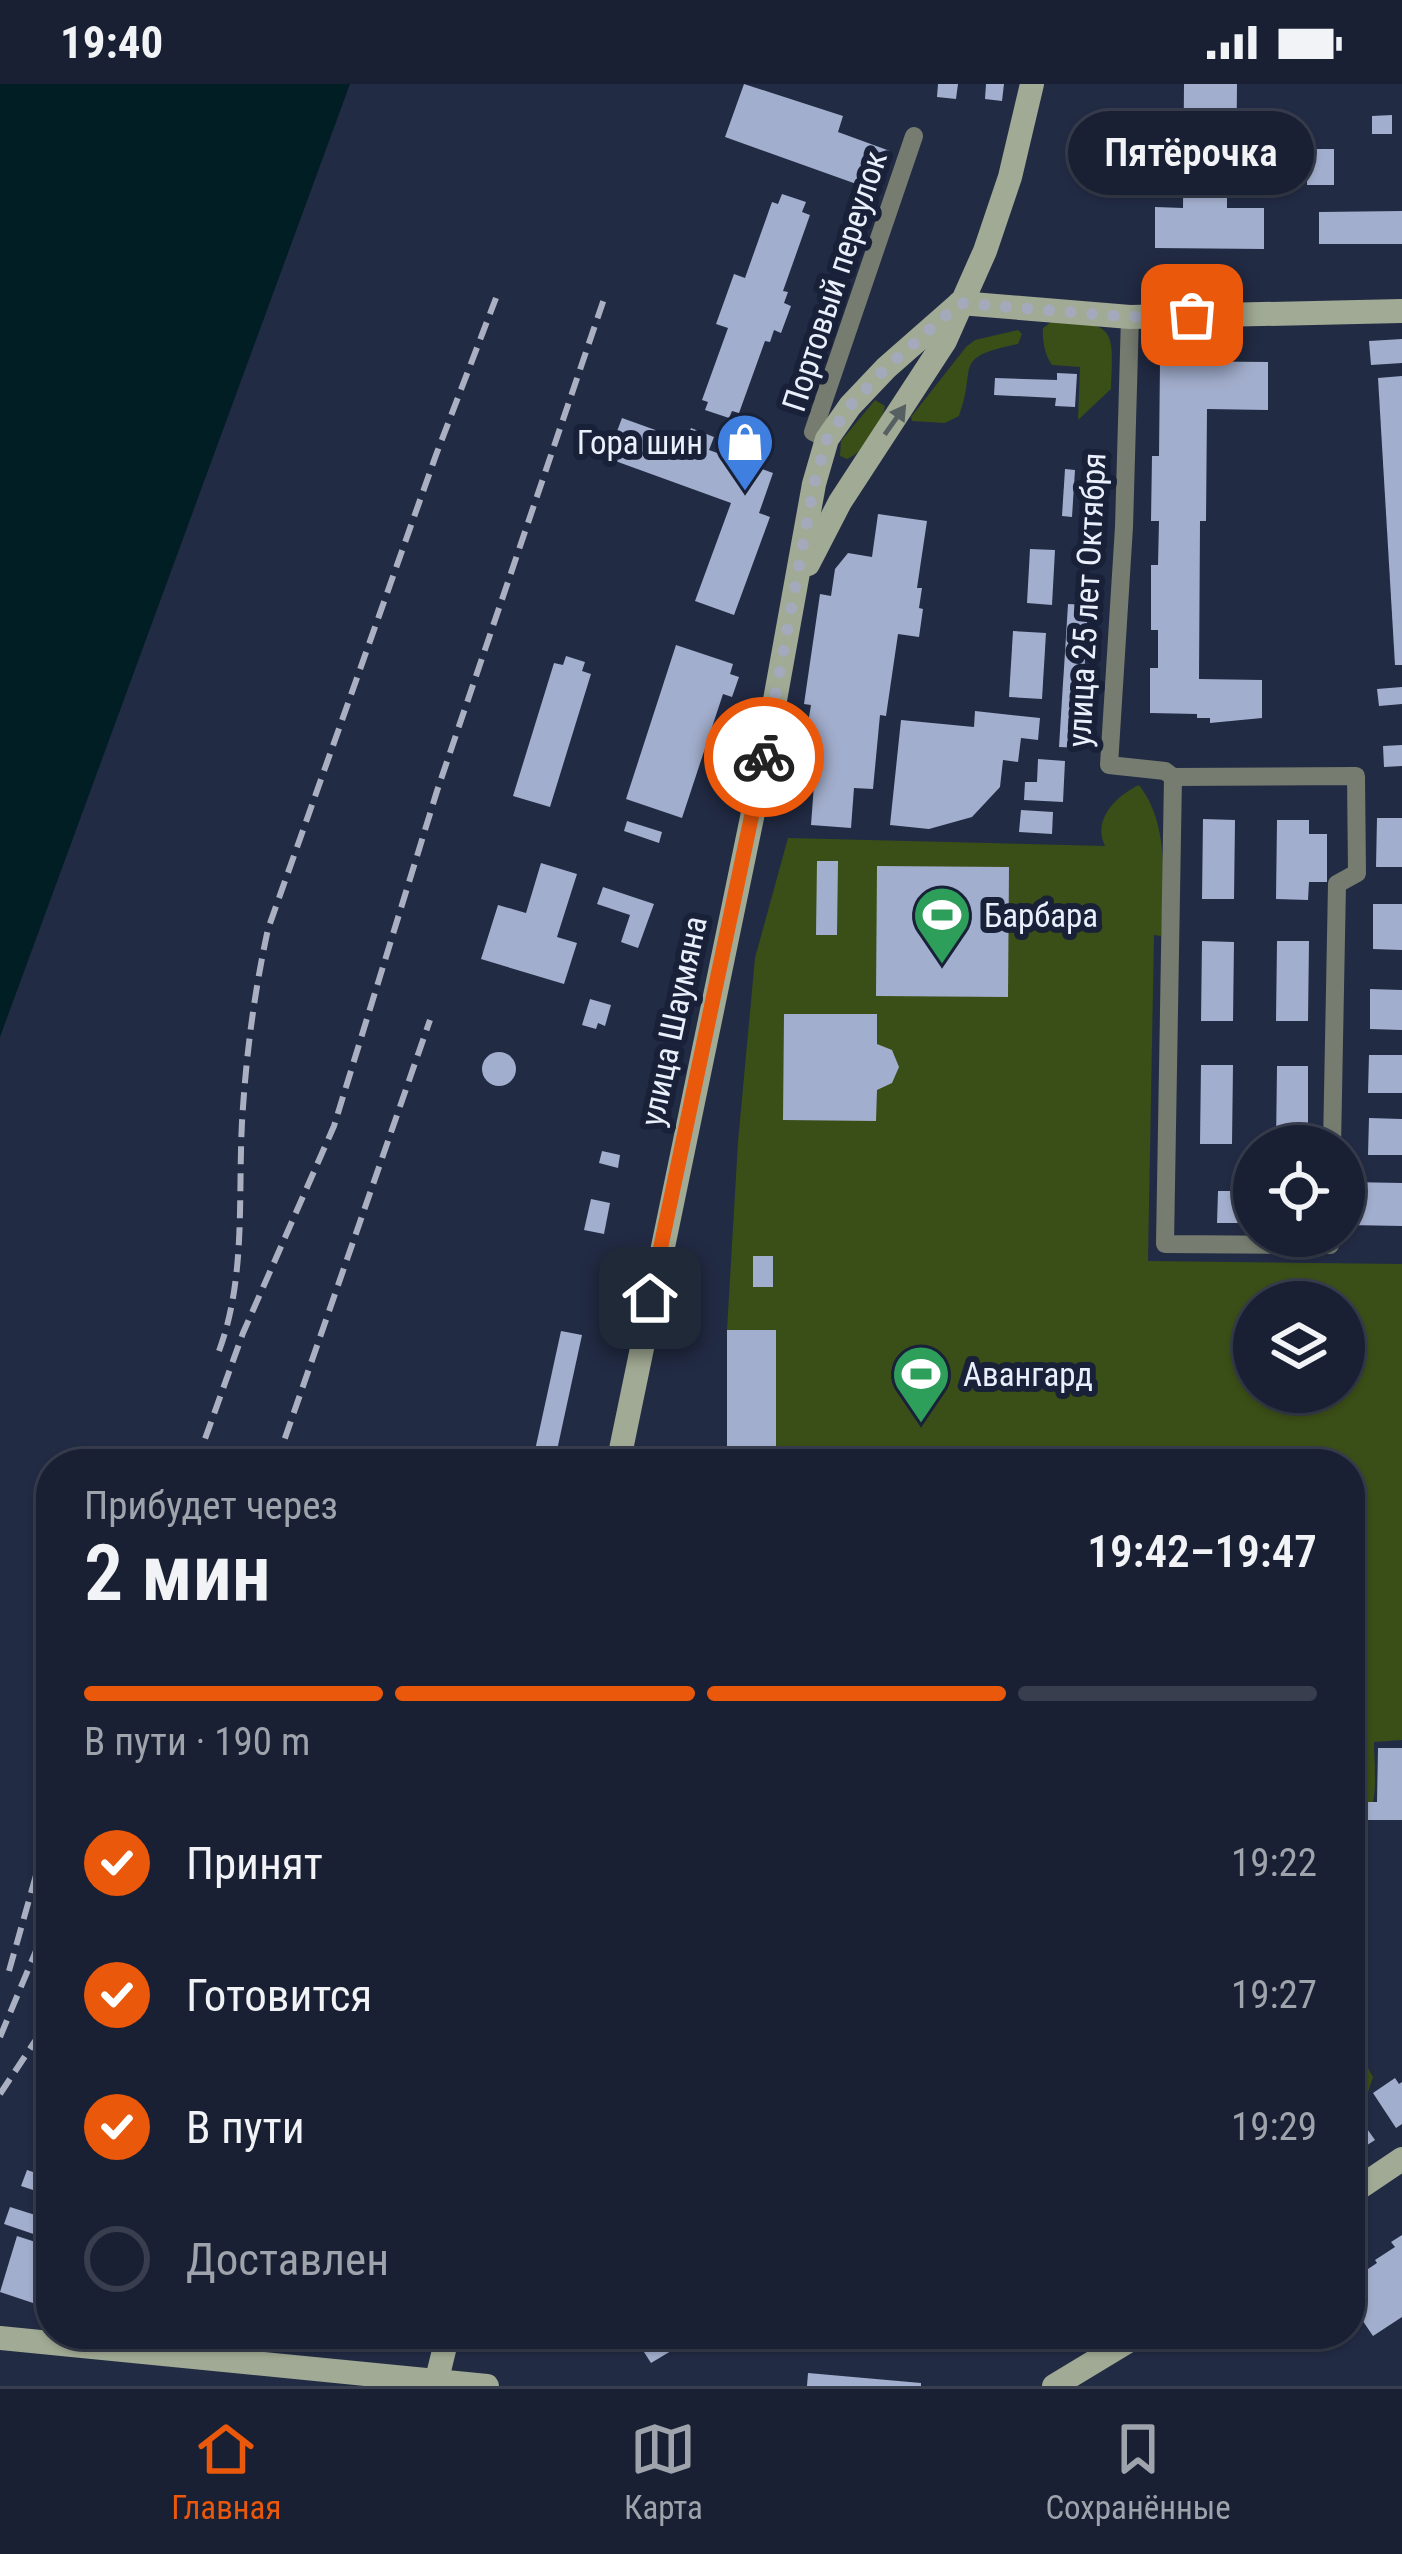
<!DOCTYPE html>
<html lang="ru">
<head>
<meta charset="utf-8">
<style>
  body { margin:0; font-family:"Roboto Condensed",sans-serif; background:#272d3f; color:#f1f3f6; height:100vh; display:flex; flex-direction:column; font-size:45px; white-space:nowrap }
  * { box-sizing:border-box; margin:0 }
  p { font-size:39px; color:#9fa3ac }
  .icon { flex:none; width:66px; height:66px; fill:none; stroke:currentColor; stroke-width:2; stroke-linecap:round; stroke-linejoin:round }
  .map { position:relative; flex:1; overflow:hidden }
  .drawer { position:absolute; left:36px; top:1365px; width:1329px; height:900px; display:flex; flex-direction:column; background:#1a2033; border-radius:48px; box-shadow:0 3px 9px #0004,0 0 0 3px #383e4e }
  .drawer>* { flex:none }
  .controls { position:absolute; left:1233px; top:1041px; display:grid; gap:24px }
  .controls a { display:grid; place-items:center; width:132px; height:132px; border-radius:50%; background:#1a2033; box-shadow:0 3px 9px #0004,0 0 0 3px #383e4e; font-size:60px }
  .pin { position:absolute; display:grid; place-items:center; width:102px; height:102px; color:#fff; margin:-51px; border-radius:24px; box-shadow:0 6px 18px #0006 }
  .courier { position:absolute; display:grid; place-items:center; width:120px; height:120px; margin:-60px; border:9px solid #ea580c; border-radius:50%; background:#fff; color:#222; box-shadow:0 3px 15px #0007 }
  .bubble { position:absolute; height:84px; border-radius:42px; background:#1a2033; box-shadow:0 3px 9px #0004,0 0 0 3px #383e4e; font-size:39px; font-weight:600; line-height:84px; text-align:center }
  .headline em { font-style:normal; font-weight:600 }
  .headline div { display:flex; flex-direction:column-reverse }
  .headline { display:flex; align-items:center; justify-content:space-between; height:204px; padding:0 48px }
  h1 { font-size:78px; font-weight:600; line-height:90px }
  .bar { display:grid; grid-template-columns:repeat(4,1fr); gap:18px 12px; align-content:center; height:144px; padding:0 48px }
  .bar i { height:15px; border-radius:9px; background:#383e4e }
  .bar .current { background:#ea580c }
  .bar p { grid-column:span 4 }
  ol { padding:0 48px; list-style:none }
  li { display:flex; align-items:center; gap:36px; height:132px }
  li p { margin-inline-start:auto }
  li .icon { padding:12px; border-radius:50%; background:#ea580c; color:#fff; stroke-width:4 }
  li:last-child { color:#9fa3ac }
  li i { width:66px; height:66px; border:6px solid #383e4e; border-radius:50% }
  .status { display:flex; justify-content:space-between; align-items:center; height:84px; padding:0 60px; background:#1a2033; direction:ltr }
  .status svg { height:33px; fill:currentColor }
  .tab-bar { display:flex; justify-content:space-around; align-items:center; height:168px; border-top:3px solid #383e4e; background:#1a2033; font-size:33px; color:#9fa3ac }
  .tab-bar a { display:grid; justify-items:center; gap:6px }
  .tab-bar .current { color:#ea580c }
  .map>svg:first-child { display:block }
  .green { fill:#3a4e17; fill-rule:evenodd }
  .water { fill:#001e23 }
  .building { fill:#a2aecd }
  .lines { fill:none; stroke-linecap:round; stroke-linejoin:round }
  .street { stroke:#767c6f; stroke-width:18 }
  .secondary { stroke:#a1aa94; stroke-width:24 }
  .rail { stroke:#aab0c1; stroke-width:6; stroke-dasharray:18 9; stroke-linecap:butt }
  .oneway { fill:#565f62 }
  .done { stroke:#a4aabc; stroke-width:12; stroke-dasharray:0 21.6 }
  .route { stroke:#ea580c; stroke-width:15 }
  .labels { text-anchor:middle; stroke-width:12; stroke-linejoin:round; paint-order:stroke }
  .street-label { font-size:33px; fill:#eaeffc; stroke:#192139 }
  .poi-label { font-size:33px; fill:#eaeffc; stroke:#192139; text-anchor:start }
</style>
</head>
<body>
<div class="status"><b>19:40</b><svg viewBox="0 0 49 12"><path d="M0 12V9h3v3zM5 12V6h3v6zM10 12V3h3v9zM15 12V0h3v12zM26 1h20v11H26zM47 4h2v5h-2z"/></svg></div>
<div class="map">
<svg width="1402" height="2302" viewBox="0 0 1402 2302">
  <rect width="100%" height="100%" fill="#222b44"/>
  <g class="green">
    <path d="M1051,238C1115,238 1114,244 1111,305L1078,336L1080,283L1052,281C1045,272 1042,256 1043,244Z"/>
    <path d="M1018,246L1022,250L1018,260C950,274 978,281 959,332L945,339L912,337L911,333L966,263L975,256Z"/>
    <path d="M875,316L885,322C882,339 864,368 847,375L840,372L841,357Z"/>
    <path d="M1139,701C1171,742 1163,802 1161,852L1154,851L1148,1177L1402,1180V1656L1374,1658C1374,1686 1381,1727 1358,1747L1357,1796L1350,1795V1380H727V1246L738,1058L755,874L788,754L1105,762C1092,736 1116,712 1139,701ZM1254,1218H1344V1308H1254Z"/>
    <polygon points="1350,1944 1355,1962 1373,1993 1367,2011 1350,2027"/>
  </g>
  <polygon class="water" points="0,0 350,0 0,953"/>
  <g class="building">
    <polygon points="744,0 843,32 838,48 890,67 876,107 725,53"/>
    <polygon points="938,0 958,0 956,15 937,13"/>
    <polygon points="986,0 1004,0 1002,17 985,15"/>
    <polygon points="1184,0 1237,0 1236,102 1227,102 1227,124 1264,124 1264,165 1155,164 1155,123 1183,124"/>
    <polygon points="1392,31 1392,50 1372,50 1372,32"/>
    <rect x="1307" y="65" width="27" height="36"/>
    <polygon points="782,110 806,118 802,128 810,131 783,207 788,208 784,219 791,222 781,249 774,246 770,258 765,257 739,329 732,327 729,334 705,326 708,318 702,316 728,244 716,240 734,190 745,194 772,118 778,120"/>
    <polygon points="1402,127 1402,160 1319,160 1319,128"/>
    <polygon points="1402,255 1402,279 1371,281 1369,257"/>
    <polygon points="1160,277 1268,278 1268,326 1207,325 1206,437 1200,437 1199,595 1262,596 1262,634 1210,639 1210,634 1197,634 1197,630 1150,629 1150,584 1158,584 1158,546 1151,546 1151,481 1158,481 1159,437 1151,437 1152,372 1159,372"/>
    <polygon points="1057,289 1077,290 1075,323 1055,322 1056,314 994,311 995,294 1057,296"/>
    <polygon points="1402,292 1402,581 1395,581 1378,294"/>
    <polygon points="622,334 686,357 691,344 714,353 709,366 773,389 759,429 770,433 734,531 695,517 731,419 607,374"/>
    <polygon points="1065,385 1075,386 1072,433 1062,432"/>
    <polygon points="878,430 927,437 917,504 922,504 919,524 923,525 919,553 898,550 886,632 880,631 873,705 854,704 851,744 811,741 817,659 805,657 811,621 804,620 820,510 831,512 835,485 848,469 872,473"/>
    <polygon points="1030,465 1055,466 1052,521 1027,519"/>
    <polygon points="1068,520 1088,521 1080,664 1059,663"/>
    <polygon points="1013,547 1046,549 1042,615 1009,613"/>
    <polygon points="676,561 733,580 730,590 739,593 732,613 723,610 682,734 626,715"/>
    <polygon points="566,572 585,578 582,587 591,590 550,723 513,712 554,579 563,581"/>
    <polygon points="1402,603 1402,620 1379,622 1377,605"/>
    <polygon points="975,627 1040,634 1038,656 1021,654 1018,678 1003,676 1000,703 972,733 929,745 890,741 901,636 974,643"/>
    <polygon points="1402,661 1402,682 1384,683 1383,662"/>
    <polygon points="1038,675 1065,677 1063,718 1024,716 1025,698 1037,698"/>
    <polygon points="1021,726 1053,728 1052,750 1019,748"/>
    <polygon points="1377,734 1402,734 1402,783 1376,783"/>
    <polygon points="1203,735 1235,736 1234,815 1202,815"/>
    <polygon points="1277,736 1309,736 1309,750 1327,750 1327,798 1309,798 1308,816 1276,815"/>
    <polygon points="627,737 662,748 659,759 624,747"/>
    <polygon points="817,777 838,777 837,851 816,851"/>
    <polygon points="541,779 577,790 557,853 577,859 564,900 481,875 498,821 526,829"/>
    <polygon points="877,782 1009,783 1008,913 876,912"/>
    <polygon points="603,803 654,820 638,864 621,858 630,831 597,820"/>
    <polygon points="1373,820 1402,820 1402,866 1373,865"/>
    <polygon points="1202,857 1234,858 1233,937 1201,937"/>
    <polygon points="1277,857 1309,857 1308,937 1276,937"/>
    <polygon points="1370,905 1402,906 1402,946 1370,945"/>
    <polygon points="590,915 611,921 605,942 598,939 596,945 582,941"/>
    <polygon points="784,930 877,930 877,960 892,966 899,983 892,999 877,1006 876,1037 783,1036"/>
    <circle cx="499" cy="985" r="17"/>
    <polygon points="1369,971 1402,971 1402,1009 1368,1009"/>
    <polygon points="1201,981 1233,981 1232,1060 1200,1060"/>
    <polygon points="1277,982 1308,982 1308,1062 1276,1062"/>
    <polygon points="1369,1034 1402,1035 1402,1071 1368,1071"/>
    <polygon points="602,1067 620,1071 618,1084 599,1079"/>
    <polygon points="1349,1098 1402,1099 1402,1142 1348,1141"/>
    <polygon points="1218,1107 1254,1107 1254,1139 1217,1139"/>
    <polygon points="591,1115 610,1119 604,1150 584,1146"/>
    <rect x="753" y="1172" width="20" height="31"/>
    <rect x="727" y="1246" width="49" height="134"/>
    <polygon points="561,1247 582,1251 554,1380 532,1380"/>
    <rect x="1350" y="1443" width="8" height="28"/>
    <polygon points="1378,1664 1402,1664 1402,1736 1350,1736 1350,1718 1377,1718"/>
    <rect x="1350" y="1799" width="11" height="32"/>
    <polygon points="1395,1994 1399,2000 1402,1998 1402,2040 1396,2044 1373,2009"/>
    <polygon points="1358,2032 1375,2056 1350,2072 1350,2037"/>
    <polygon points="27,2086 51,2094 51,2112 21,2102"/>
    <polygon points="10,2123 51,2136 51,2156 4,2140"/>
    <polygon points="1402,2151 1402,2233 1373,2252 1350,2218 1350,2197 1377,2179 1375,2176 1395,2163 1391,2158"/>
    <polygon points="17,2152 51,2163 51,2225 0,2208"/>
    <polygon points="642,2250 667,2250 676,2264 651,2279 635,2254"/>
    <polygon points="808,2289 921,2299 921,2302 807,2302"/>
  </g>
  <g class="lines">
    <g class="street">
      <polyline points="1130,233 1124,443 1109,681 1165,687 1173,693 1165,1160 1330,1161 1331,1152"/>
      <polyline points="827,355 813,348 914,52"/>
      <polyline points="1173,693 1356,692 1357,789 1337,800 1332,1062"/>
      <polyline points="1093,2250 1115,2267"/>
    </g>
    <g class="secondary">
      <polyline points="960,219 1130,233 1402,227"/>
      <polyline points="808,480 840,418 945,257 985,167 1010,93 1032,0"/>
      <polyline points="618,1380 766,666 814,400 827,355 850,322 886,284 960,219"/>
      <polyline points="1350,2110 1402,2075"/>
      <polyline points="0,2254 487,2302"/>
      <polyline points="437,2295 448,2250"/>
      <polyline points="1054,2302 1140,2250"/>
    </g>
    <g class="rail">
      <path d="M219,1267C246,1194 238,1115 242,1038C246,972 254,909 268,845L436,371L496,214"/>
      <polyline points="196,1380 243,1249 334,1042 437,707 606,209"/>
      <polyline points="276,1380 430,936"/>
      <polyline points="9,1887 51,1738"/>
      <polyline points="0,1953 51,1831"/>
      <polyline points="0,2010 51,1933"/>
    </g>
  </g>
  <defs><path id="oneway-solid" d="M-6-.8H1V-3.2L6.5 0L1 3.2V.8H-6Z" transform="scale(3)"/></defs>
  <use class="oneway" href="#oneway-solid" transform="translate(895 336) rotate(-55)"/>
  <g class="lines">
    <polyline class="done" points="764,673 814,400 827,355 850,322 886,284 960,219 1130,233 1192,231"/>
    <polyline class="route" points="650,1214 764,673"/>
  </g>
  <defs>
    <g id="shop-pin" transform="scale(3)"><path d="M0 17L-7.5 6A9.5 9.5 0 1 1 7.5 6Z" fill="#3f7fe0" stroke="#192139"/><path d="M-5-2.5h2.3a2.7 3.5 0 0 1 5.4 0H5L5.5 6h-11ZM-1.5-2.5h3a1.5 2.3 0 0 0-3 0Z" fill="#fff"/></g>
    <g id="stadium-pin" transform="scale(3)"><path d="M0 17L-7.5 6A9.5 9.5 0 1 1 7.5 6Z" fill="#2e9e5b" stroke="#192139"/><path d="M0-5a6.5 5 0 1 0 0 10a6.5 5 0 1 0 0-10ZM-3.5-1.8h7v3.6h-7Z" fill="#fff"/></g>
  </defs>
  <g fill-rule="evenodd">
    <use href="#shop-pin" x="745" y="358"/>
    <use href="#stadium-pin" x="942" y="831"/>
    <use href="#stadium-pin" x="921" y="1290"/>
  </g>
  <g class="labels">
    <g class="street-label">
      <text transform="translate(834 197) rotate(-72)" y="12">Портовый переулок</text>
      <text transform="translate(1086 516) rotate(-87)" y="12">улица 25 лет Октября</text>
      <text transform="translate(673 937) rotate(-78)" y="12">улица Шаумяна</text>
    </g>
    <g class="poi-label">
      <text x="703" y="370" text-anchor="end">Гора шин</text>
      <text x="984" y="843">Барбара</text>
      <text x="963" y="1302">Авангард</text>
    </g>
  </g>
</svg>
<div class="controls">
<a><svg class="icon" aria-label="locate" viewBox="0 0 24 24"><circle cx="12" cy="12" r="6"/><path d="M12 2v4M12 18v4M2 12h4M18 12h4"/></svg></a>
<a><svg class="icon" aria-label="layers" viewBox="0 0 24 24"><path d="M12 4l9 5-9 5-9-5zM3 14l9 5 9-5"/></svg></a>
</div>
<div class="pin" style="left:1192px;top:231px;background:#ea580c"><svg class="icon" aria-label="bag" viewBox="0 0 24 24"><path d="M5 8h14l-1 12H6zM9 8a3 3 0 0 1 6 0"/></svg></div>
<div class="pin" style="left:650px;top:1214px;background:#1f2937"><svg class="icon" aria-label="home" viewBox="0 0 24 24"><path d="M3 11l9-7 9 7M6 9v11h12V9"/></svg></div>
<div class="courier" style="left:764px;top:673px"><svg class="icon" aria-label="bike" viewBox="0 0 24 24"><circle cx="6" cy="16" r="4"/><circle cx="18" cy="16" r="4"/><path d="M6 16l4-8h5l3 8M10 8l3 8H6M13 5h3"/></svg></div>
<div class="bubble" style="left:1068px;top:27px;width:246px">Пятёрочка</div>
<section class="drawer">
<div class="headline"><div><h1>2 мин</h1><p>Прибудет через</p></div><em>19:42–19:47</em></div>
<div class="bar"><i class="current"></i><i class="current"></i><i class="current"></i><i></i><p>В пути · 190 m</p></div>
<ol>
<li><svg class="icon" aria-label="check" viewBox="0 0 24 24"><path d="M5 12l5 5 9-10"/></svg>Принят<p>19:22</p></li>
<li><svg class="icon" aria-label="check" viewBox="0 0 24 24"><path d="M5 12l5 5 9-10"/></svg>Готовится<p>19:27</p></li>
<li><svg class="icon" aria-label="check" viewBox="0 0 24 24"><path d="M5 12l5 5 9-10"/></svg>В пути<p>19:29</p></li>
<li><i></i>Доставлен</li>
</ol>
</section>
</div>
<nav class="tab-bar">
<a class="current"><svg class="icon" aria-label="home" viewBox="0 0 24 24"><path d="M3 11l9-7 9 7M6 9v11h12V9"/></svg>Главная</a>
<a><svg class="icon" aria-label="map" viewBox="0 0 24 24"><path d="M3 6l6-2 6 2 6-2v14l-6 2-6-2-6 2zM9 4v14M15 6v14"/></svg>Карта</a>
<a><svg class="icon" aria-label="saved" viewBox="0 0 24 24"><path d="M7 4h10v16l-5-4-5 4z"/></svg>Сохранённые</a>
</nav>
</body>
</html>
